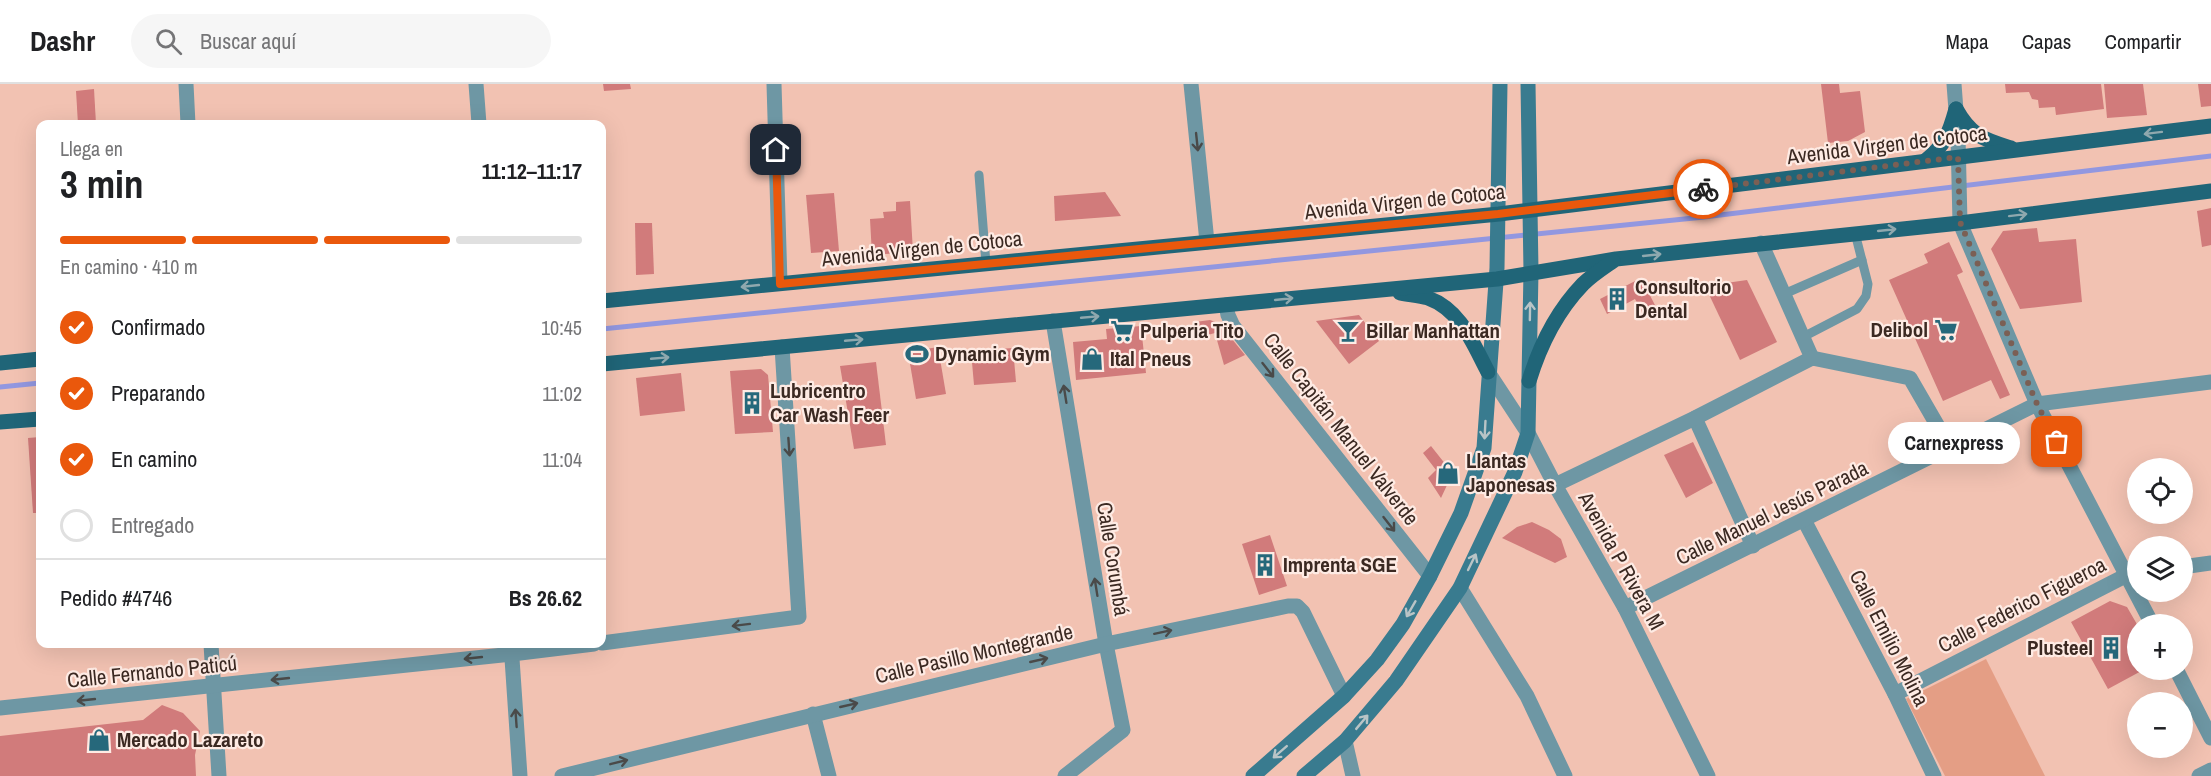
<!DOCTYPE html>
<html lang="es">
<head>
<meta charset="utf-8">
<style>
  body { margin:0; font-family:"Archivo Narrow",sans-serif; background:#f6f6f6; color:#202124; height:100vh; display:flex; flex-direction:column; font-size:22px; white-space:nowrap }
  * { box-sizing:border-box; margin:0 }
  p { font-size:20px; color:#757577 }
  .icon { flex:none; width:33px; height:33px; fill:none; stroke:currentColor; stroke-width:2; stroke-linecap:round; stroke-linejoin:round }
  .map { position:relative; flex:1; overflow:hidden }
  .side { position:absolute; left:36px; top:36px; width:570px; height:528px; display:flex; flex-direction:column; background:#fff; border-radius:12px; box-shadow:0 6px 24px #0002 }
  .side>* { flex:none }
  .tools { position:absolute; left:2127px; top:374px; display:grid; gap:12px }
  .tools a { display:grid; place-items:center; width:66px; height:66px; border-radius:50%; background:#fff; box-shadow:0 6px 24px #0002; font-size:30px }
  .pin { position:absolute; display:grid; place-items:center; width:51px; height:51px; color:#fff; margin:-26px; border-radius:12px; box-shadow:0 3px 9px #0006 }
  .courier { position:absolute; display:grid; place-items:center; width:60px; height:60px; margin:-30px; border:4px solid #ea580c; border-radius:50%; background:#fff; color:#222; box-shadow:0 2px 8px #0007 }
  .bubble { position:absolute; height:42px; border-radius:21px; background:#fff; box-shadow:0 6px 24px #0002; font-size:20px; font-weight:700; line-height:42px; text-align:center }
  .head em { font-style:normal; font-weight:700 }
  .head div { display:flex; flex-direction:column-reverse }
  .head { display:flex; align-items:center; justify-content:space-between; height:102px; padding:0 24px }
  h1 { font-size:39px; font-weight:700; line-height:45px }
  .bar { display:grid; grid-template-columns:repeat(4,1fr); gap:9px 6px; align-content:center; height:72px; padding:0 24px }
  .bar i { height:8px; border-radius:4px; background:#e0e0e0 }
  .bar .on { background:#ea580c }
  .bar p { grid-column:span 4 }
  .line { display:flex; align-items:center; gap:15px; padding:0 24px; border-top:2px solid #e0e0e0 }
  .line div { flex:1 }
  ol { padding:0 24px; list-style:none }
  li { display:flex; align-items:center; gap:18px; height:66px }
  li p { margin-inline-start:auto }
  li .icon { padding:6px; border-radius:50%; background:#ea580c; color:#fff; stroke-width:4 }
  li:last-child { color:#757577 }
  li i { width:33px; height:33px; border:3px solid #e0e0e0; border-radius:50% }
  header { display:flex; align-items:center; gap:36px; box-sizing:border-box; height:84px; padding:0 30px; background:#fff; border-bottom:2px solid #e0e0e0 }
  header strong { font-size:28px }
  nav { display:flex; gap:33px; margin-inline-start:auto; font-size:21px }
  .search { width:420px; height:54px; background:#f6f6f6; display:flex; align-items:center; gap:15px; box-sizing:border-box; padding:0 21px; border-radius:33px; color:#757577; font-size:22px }
  .map>svg:first-child { display:block }
  .green { fill:#e49e85 }
  .lines { fill:none; stroke-linecap:round; stroke-linejoin:round }
  .stream { stroke:#9297e0; stroke-width:5 }
  .building { fill:#d17b7b }
  .service { stroke:#6e97a4; stroke-width:9 }
  .minor { stroke:#6e97a4; stroke-width:15 }
  .tertiary { stroke:#6e97a4; stroke-width:15 }
  .secondary { stroke:#397b8f; stroke-width:15 }
  .primary { stroke:#206578; stroke-width:15 }
  .oneway { stroke:#8fa8ae }
  .oneway2 { stroke:#4a4a49 }
  .oneway3 { stroke:#b9c4c6 }
  .done { stroke:#7b5f54; stroke-width:6; stroke-dasharray:0 10.8 }
  .route { stroke:#ea580c; stroke-width:8 }
  .labels { text-anchor:middle; stroke-width:4.5; stroke-linejoin:round; paint-order:stroke }
  .street-label { font-size:21px; fill:#3b2922; stroke:#feebe4 }
  .poi-label { font-size:21px; font-weight:bold; fill:#3b2922; stroke:#feebe4; text-anchor:start }
</style>
</head>
<body>
<header>
<strong>Dashr</strong>
<div class="search"><svg class="icon" aria-label="search" viewBox="0 0 24 24"><circle cx="10" cy="10" r="6"/><path d="M15 15l6 6"/></svg>Buscar aquí</div>
<nav><a>Mapa</a><a>Capas</a><a>Compartir</a></nav>
</header>
<div class="map">
<svg width="2211" height="692" viewBox="0 0 2211 692">
  <rect width="100%" height="100%" fill="#f2c2b2"/>
  <polygon class="green" points="1986,575 2045,692 1945,692 1906,615"/>
  <g class="lines">
    <g class="stream">
      <polyline points="602,245 1704,133 2211,72"/>
      <polyline points="0,303 40,299"/>
    </g>
  </g>
  <g class="building">
    <polygon points="603,0 630,0 631,5 604,7"/>
    <polygon points="1821,0 1839,0 1840,9 1860,7 1865,48 1848,57 1828,59"/>
    <polygon points="2005,0 2101,0 2104,25 2056,31 2055,23 2039,24 2038,16 2032,15 2029,8 2006,9"/>
    <polygon points="2104,0 2143,0 2147,31 2107,34"/>
    <polygon points="2198,0 2211,0 2211,22 2201,23"/>
    <polygon points="94,5 96,40 78,40 76,7"/>
    <polygon points="1105,108 1121,132 1055,137 1054,112"/>
    <polygon points="834,109 839,167 811,169 806,111"/>
    <polygon points="910,117 913,168 872,171 870,135 884,134 883,128 896,127 896,118"/>
    <polygon points="2211,124 2211,161 2202,163 2197,127"/>
    <polygon points="635,139 652,139 654,190 636,191"/>
    <polygon points="2037,144 2039,158 2076,155 2082,218 2020,225 1991,165 2003,147"/>
    <polygon points="1949,158 1963,188 1957,191 2010,311 2000,315 1991,296 1943,317 1889,196 1928,179 1924,170"/>
    <polygon points="1641,194 1657,225 1644,232 1635,215 1607,230 1600,215"/>
    <polygon points="1747,196 1777,258 1740,276 1705,202"/>
    <polygon points="1359,231 1379,257 1349,280 1316,237"/>
    <polygon points="1210,236 1218,239 1223,244 1245,271 1224,281 1215,249 1200,253 1195,238"/>
    <polygon points="1141,242 1146,289 1076,296 1073,258 1107,255 1106,245"/>
    <polygon points="938,263 946,310 916,315 908,268"/>
    <polygon points="1013,264 1016,298 974,301 971,267"/>
    <polygon points="876,278 886,361 854,365 840,282"/>
    <polygon points="761,285 768,291 773,348 735,350 730,287"/>
    <polygon points="681,289 685,327 640,332 636,294"/>
    <polygon points="40,353 40,429 33,429 28,354"/>
    <polygon points="1693,358 1713,399 1686,414 1664,371"/>
    <polygon points="1431,362 1450,386 1448,399 1441,414 1428,394 1436,386 1423,369"/>
    <polygon points="1532,438 1549,446 1561,455 1567,473 1555,479 1502,454 1517,443"/>
    <polygon points="1270,451 1287,502 1259,511 1242,460"/>
    <polygon points="2110,517 2127,523 2138,542 2138,585 2145,585 2108,605 2071,538"/>
    <polygon points="162,621 183,629 200,647 195,671 196,692 0,692 0,652 143,636"/>
  </g>
  <g class="lines">
    <g class="service">
      <polyline points="979,91 986,180"/>
      <polyline points="1784,210 1862,176"/>
      <polyline points="1803,253 1857,225 1866,212 1868,200 1855,149"/>
    </g>
    <g class="minor">
      <polyline points="186,0 188,40"/>
      <polyline points="476,0 479,40"/>
      <polyline points="774,0 780,199"/>
      <polyline points="1191,0 1207,158"/>
      <polyline points="1960,139 2037,320 2152,540"/>
      <polyline points="1761,159 1812,274"/>
      <polyline points="1226,221 1228,231 1233,242 1430,492"/>
      <polyline points="1053,237 1106,560 1123,646 1065,692"/>
      <polyline points="1695,334 1753,462"/>
      <polyline points="1555,401 1695,334 1812,274 1910,294 1951,365"/>
      <polyline points="1804,436 1895,610 1934,692"/>
      <polyline points="2182,483 2211,479"/>
      <polyline points="1460,504 1527,612 1565,692"/>
      <polyline points="1625,524 2037,320 2211,298"/>
      <polyline points="602,559 799,533 782,263"/>
      <polyline points="211,560 219,692"/>
      <polyline points="511,560 520,692"/>
      <polyline points="2176,585 2211,654"/>
      <polyline points="1895,610 2127,491 2136,489"/>
      <polyline points="0,624 512,570 594,560"/>
      <polyline points="813,630 829,692"/>
      <polyline points="1345,657 1353,692"/>
      <polyline points="562,692 1106,560 1288,522 1297,522 1303,528 1344,612"/>
      <polyline points="2199,692 2211,686"/>
    </g>
    <g class="tertiary">
      <polyline points="1954,0 1958,53 1960,139"/>
      <polyline points="1488,288 1528,349 1555,401 1625,524 1708,692"/>
    </g>
    <g class="secondary">
      <polyline points="1253,692 1344,612 1377,576 1403,540 1430,492 1461,429 1484,364 1497,184 1500,0"/>
      <polyline points="1304,692 1345,657 1396,597 1460,504 1515,388 1528,349 1531,187 1528,0"/>
    </g>
    <g class="primary">
      <path d="M1956,25C1971,52 1983,55 2011,64"/>
      <path d="M1925,77C1945,61 1949,50 1956,25"/>
      <path d="M1400,209C1409,211 1419,211 1428,214C1461,226 1473,260 1488,288"/>
      <polyline points="602,217 1499,130 2211,42"/>
      <polyline points="0,279 40,275"/>
      <polyline points="602,280 1497,195 1616,175 1960,139 2211,107"/>
      <path d="M1529,297C1540,261 1557,227 1583,200C1592,191 1603,184 1613,177"/>
      <polyline points="0,338 40,335"/>
    </g>
  </g>
  <defs><path id="oneway-shaft" d="M-6 0H5M1.5-3L5.5 0L1.5 3" fill="none" stroke-width="1.6" stroke-linecap="round" stroke-linejoin="round" transform="scale(1.5)"/></defs>
  <g class="oneway">
    <use href="#oneway-shaft" transform="translate(2153 49) rotate(173)"/>
    <use href="#oneway-shaft" transform="translate(2018 131) rotate(-7)"/>
    <use href="#oneway-shaft" transform="translate(1887 146) rotate(-6)"/>
    <use href="#oneway-shaft" transform="translate(1652 171) rotate(-6)"/>
    <use href="#oneway-shaft" transform="translate(750 202) rotate(174)"/>
    <use href="#oneway-shaft" transform="translate(1284 215) rotate(-6)"/>
    <use href="#oneway-shaft" transform="translate(1090 233) rotate(-5)"/>
    <use href="#oneway-shaft" transform="translate(854 256) rotate(-5)"/>
    <use href="#oneway-shaft" transform="translate(660 274) rotate(-5)"/>
  </g>
  <g class="oneway2">
    <use href="#oneway-shaft" transform="translate(1197 58) rotate(84)"/>
    <use href="#oneway-shaft" transform="translate(1268 286) rotate(52)"/>
    <use href="#oneway-shaft" transform="translate(1065 310) rotate(-99)"/>
    <use href="#oneway-shaft" transform="translate(789 363) rotate(86)"/>
    <use href="#oneway-shaft" transform="translate(1389 440) rotate(52)"/>
    <use href="#oneway-shaft" transform="translate(1096 503) rotate(-99)"/>
    <use href="#oneway-shaft" transform="translate(741 541) rotate(173)"/>
    <use href="#oneway-shaft" transform="translate(1163 548) rotate(-12)"/>
    <use href="#oneway-shaft" transform="translate(473 574) rotate(174)"/>
    <use href="#oneway-shaft" transform="translate(1039 576) rotate(-13)"/>
    <use href="#oneway-shaft" transform="translate(280 595) rotate(174)"/>
    <use href="#oneway-shaft" transform="translate(86 616) rotate(174)"/>
    <use href="#oneway-shaft" transform="translate(849 621) rotate(-13)"/>
    <use href="#oneway-shaft" transform="translate(516 634) rotate(-94)"/>
    <use href="#oneway-shaft" transform="translate(619 678) rotate(-14)"/>
  </g>
  <g class="oneway3">
    <use href="#oneway-shaft" transform="translate(1530 227) rotate(-89)"/>
    <use href="#oneway-shaft" transform="translate(1485 346) rotate(93)"/>
    <use href="#oneway-shaft" transform="translate(1472 478) rotate(-64)"/>
    <use href="#oneway-shaft" transform="translate(1411 525) rotate(120)"/>
    <use href="#oneway-shaft" transform="translate(1362 638) rotate(-50)"/>
    <use href="#oneway-shaft" transform="translate(1280 668) rotate(139)"/>
  </g>
  <g class="lines">
    <polyline class="done" points="1703,105 1958,73 1960,138 2037,320 2057,358"/>
    <polyline class="route" points="776,66 780,200 1498,130 1703,105"/>
  </g>
  <defs>
    <g id="building-bare" transform="scale(1.8)"><path d="M-4-6H4V6H1V3H-1V6H-4ZM-2.5-4.3h1.7v1.8h-1.7ZM.8-4.3h1.7v1.8H.8ZM-2.5-1h1.7V.8h-1.7ZM.8-1h1.7V.8H.8Z" fill="#26687b" stroke="#feebe4" stroke-width="2.5" paint-order="stroke"/></g>
    <g id="supermarket-bare" transform="scale(1.8)"><path d="M-6-5.5h2.5l.6 2H6L4.5 2H-2.5L-4.4-4H-6ZM-1.5 3.2a1.3 1.3 0 1 0 .1 0ZM3 3.2a1.3 1.3 0 1 0 .1 0Z" fill="#26687b" stroke="#feebe4" stroke-width="2.5" paint-order="stroke"/></g>
    <g id="bar-bare" transform="scale(1.8)"><path d="M-6-5H6L.8 .8V4.5H3.5V6h-7V4.5H-.8V.8Z" fill="#26687b" stroke="#feebe4" stroke-width="2.5" paint-order="stroke"/></g>
    <g id="stadium-bare" transform="scale(1.8)"><path d="M0-5a6.5 5 0 1 0 0 10a6.5 5 0 1 0 0-10ZM-3.5-1.8h7v3.6h-7Z" fill="#26687b" stroke="#feebe4" stroke-width="2.5" paint-order="stroke"/></g>
    <g id="shop-bare" transform="scale(1.8)"><path d="M-5-2.5h2.3a2.7 3.5 0 0 1 5.4 0H5L5.5 6h-11ZM-1.5-2.5h3a1.5 2.3 0 0 0-3 0Z" fill="#26687b" stroke="#feebe4" stroke-width="2.5" paint-order="stroke"/></g>
  </defs>
  <g fill-rule="evenodd">
    <use href="#building-bare" x="1617" y="215"/>
    <use href="#supermarket-bare" x="1946" y="246"/>
    <use href="#supermarket-bare" x="1122" y="247"/>
    <use href="#bar-bare" x="1348" y="247"/>
    <use href="#stadium-bare" x="917" y="270"/>
    <use href="#shop-bare" x="1092" y="275"/>
    <use href="#building-bare" x="752" y="319"/>
    <use href="#shop-bare" x="1448" y="389"/>
    <use href="#building-bare" x="1265" y="481"/>
    <use href="#building-bare" x="2111" y="564"/>
    <use href="#shop-bare" x="99" y="656"/>
  </g>
  <g class="labels">
    <g class="street-label">
      <text transform="translate(1887 61) rotate(-7)" y="7">Avenida Virgen de Cotoca</text>
      <text transform="translate(1405 118) rotate(-6)" y="7">Avenida Virgen de Cotoca</text>
      <text transform="translate(922 165) rotate(-6)" y="7">Avenida Virgen de Cotoca</text>
      <text transform="translate(1341 345) rotate(52)" y="7">Calle Capitán Manuel Valverde</text>
      <text transform="translate(1772 429) rotate(-26)" y="7">Calle Manuel Jesús Parada</text>
      <text transform="translate(1113 475) rotate(81)" y="7">Calle Corumbá</text>
      <text transform="translate(1621 477) rotate(61)" y="7">Avenida P Rivera M</text>
      <text transform="translate(2022 521) rotate(-27)" y="7">Calle Federico Figueroa</text>
      <text transform="translate(1889 554) rotate(63)" y="7">Calle Emilio Molina</text>
      <text transform="translate(974 570) rotate(-13)" y="7">Calle Pasillo Montegrande</text>
      <text transform="translate(152 588) rotate(-6)" y="7">Calle Fernando Paticú</text>
    </g>
    <g class="poi-label">
      <text x="1635" y="210">Consultorio<tspan x="1635" dy="24">Dental</tspan></text>
      <text x="1928" y="253" text-anchor="end">Delibol</text>
      <text x="1140" y="254">Pulperia Tito</text>
      <text x="1366" y="254">Billar Manhattan</text>
      <text x="935" y="277">Dynamic Gym</text>
      <text x="1110" y="282">Ital Pneus</text>
      <text x="770" y="314">Lubricentro<tspan x="770" dy="24">Car Wash Feer</tspan></text>
      <text x="1466" y="384">Llantas<tspan x="1466" dy="24">Japonesas</tspan></text>
      <text x="1283" y="488">Imprenta SGE</text>
      <text x="2093" y="571" text-anchor="end">Plusteel</text>
      <text x="117" y="663">Mercado Lazareto</text>
    </g>
  </g>
</svg>
<div class="tools">
<a><svg class="icon" aria-label="locate" viewBox="0 0 24 24"><circle cx="12" cy="12" r="6"/><path d="M12 2v4M12 18v4M2 12h4M18 12h4"/></svg></a>
<a><svg class="icon" aria-label="layers" viewBox="0 0 24 24"><path d="M12 4l9 5-9 5-9-5zM3 14l9 5 9-5"/></svg></a>
<a>+</a>
<a>−</a>
</div>
<div class="pin" style="left:2057px;top:358px;background:#ea580c"><svg class="icon" aria-label="bag" viewBox="0 0 24 24"><path d="M5 8h14l-1 12H6zM9 8a3 3 0 0 1 6 0"/></svg></div>
<div class="pin" style="left:776px;top:66px;background:#1f2937"><svg class="icon" aria-label="home" viewBox="0 0 24 24"><path d="M3 11l9-7 9 7M6 9v11h12V9"/></svg></div>
<div class="courier" style="left:1703px;top:105px"><svg class="icon" aria-label="bike" viewBox="0 0 24 24"><circle cx="6" cy="16" r="4"/><circle cx="18" cy="16" r="4"/><path d="M6 16l4-8h5l3 8M10 8l3 8H6M13 5h3"/></svg></div>
<div class="bubble" style="left:1888px;top:338px;width:132px">Carnexpress</div>
<section class="side">
<div class="head"><div><h1>3 min</h1><p>Llega en</p></div><em>11:12–11:17</em></div>
<div class="bar"><i class="on"></i><i class="on"></i><i class="on"></i><i></i><p>En camino · 410 m</p></div>
<ol>
<li><svg class="icon" aria-label="check" viewBox="0 0 24 24"><path d="M5 12l5 5 9-10"/></svg>Confirmado<p>10:45</p></li>
<li><svg class="icon" aria-label="check" viewBox="0 0 24 24"><path d="M5 12l5 5 9-10"/></svg>Preparando<p>11:02</p></li>
<li><svg class="icon" aria-label="check" viewBox="0 0 24 24"><path d="M5 12l5 5 9-10"/></svg>En camino<p>11:04</p></li>
<li><i></i>Entregado</li>
</ol>
<div class="line" style="height:78px"><div>Pedido #4746</div><b>Bs 26.62</b></div>
</section>
</div>
</body>
</html>
